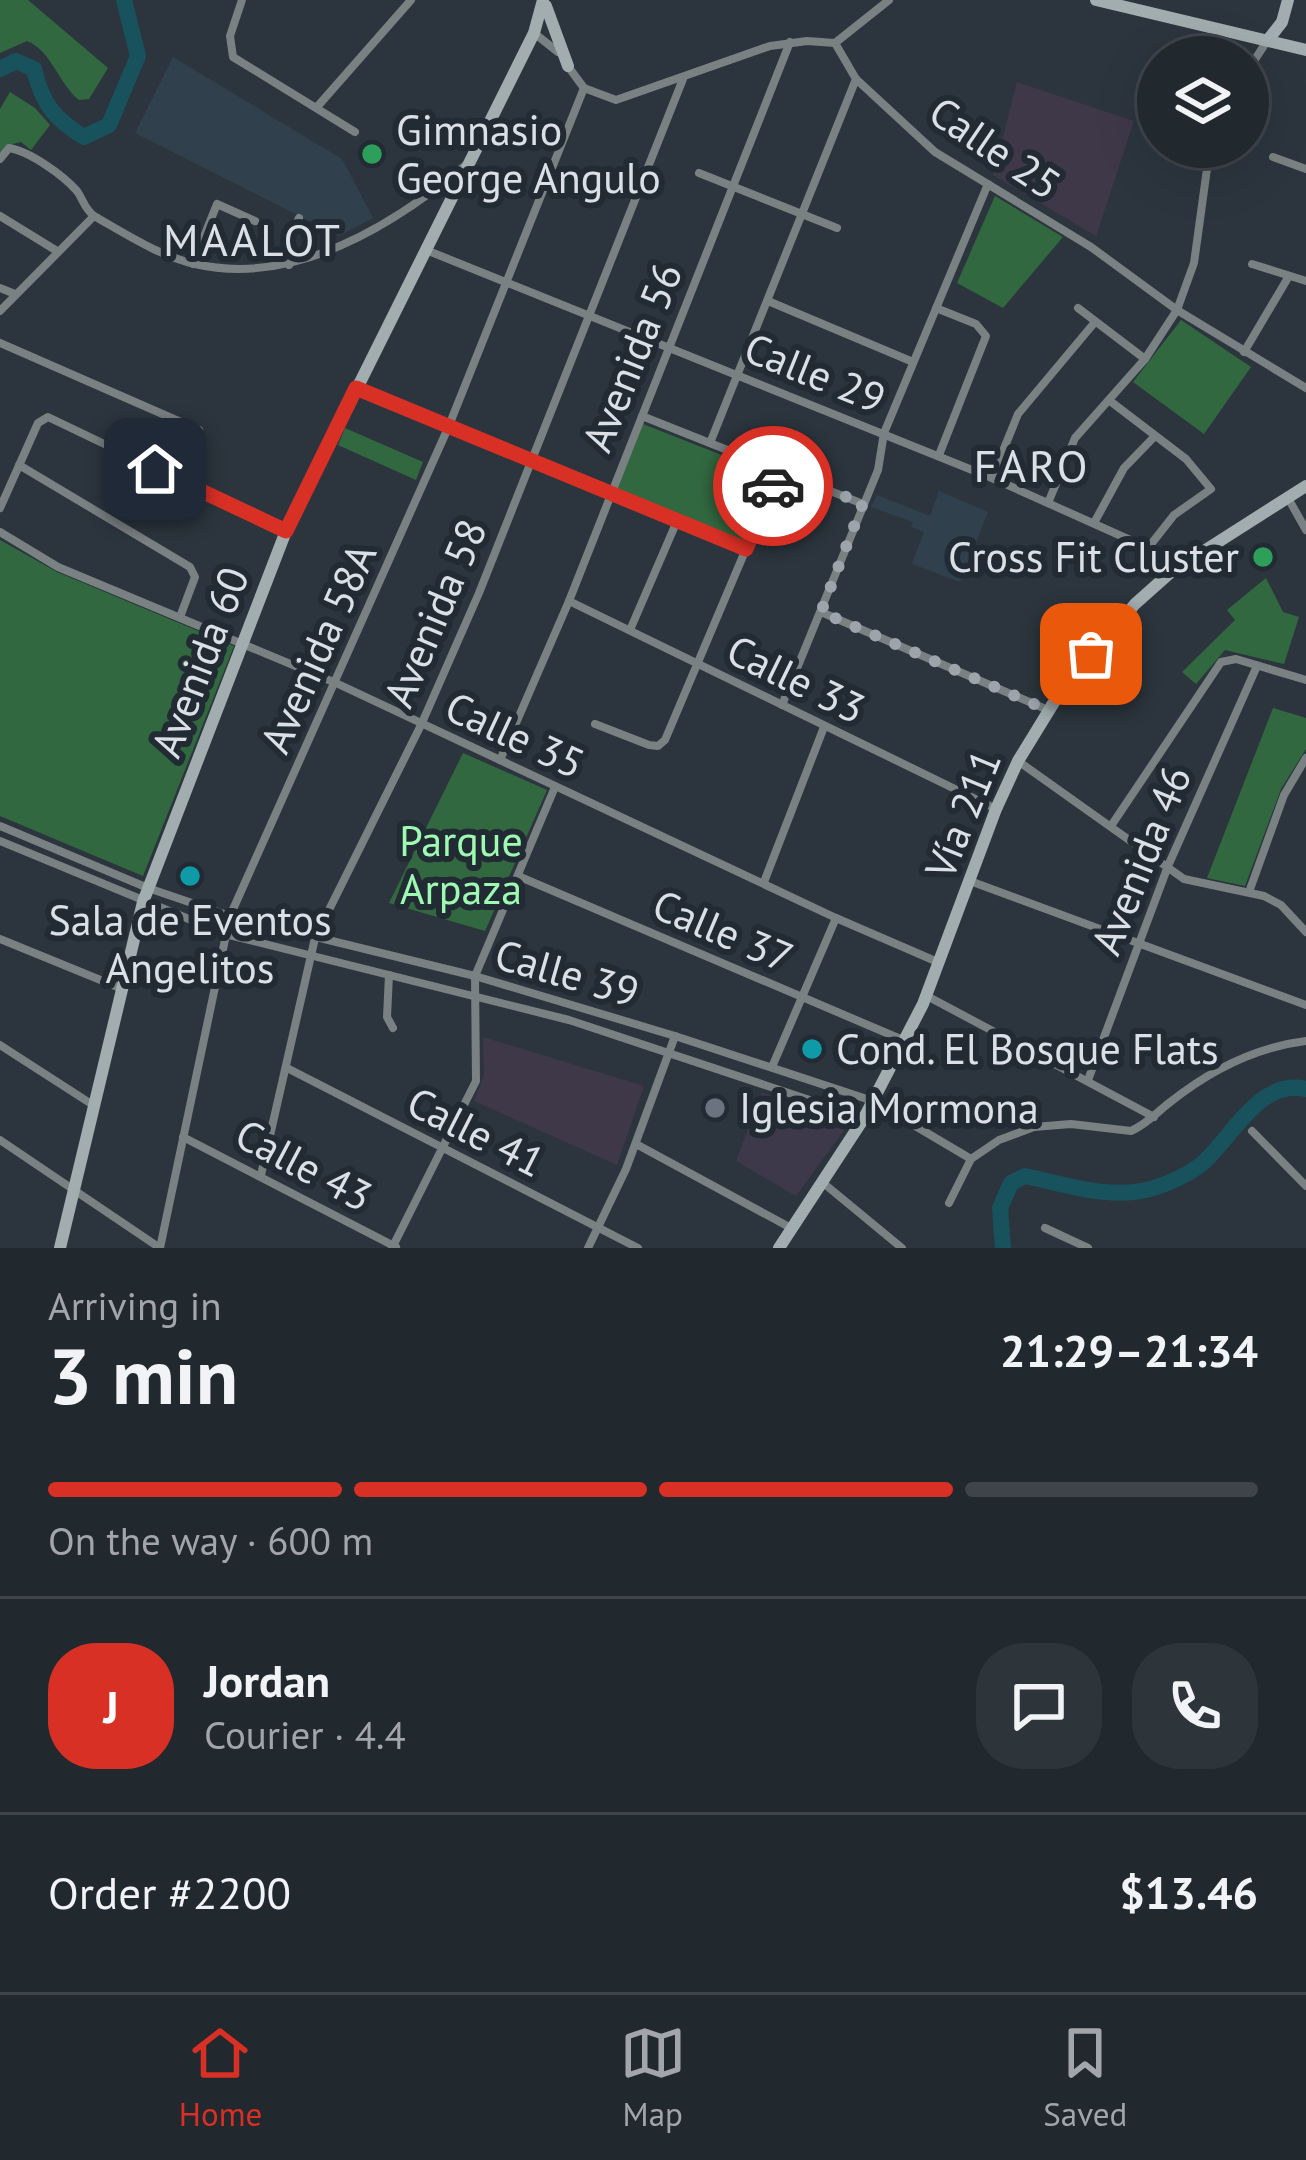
<!DOCTYPE html>
<html lang="en">
<head>
<meta charset="utf-8">
<style>
  body { margin:0; font-family:"PT Sans",sans-serif; background:#2d343a; color:#f1f3f6; height:100vh; display:flex; flex-direction:column; font-size:45px; white-space:nowrap }
  * { box-sizing:border-box; margin:0 }
  p { font-size:39px; color:#a2a6aa }
  .icon { flex:none; width:66px; height:66px; fill:none; stroke:currentColor; stroke-width:2; stroke-linecap:round; stroke-linejoin:round }
  .map { position:relative; height:1248px; overflow:hidden }
  .drawer { display:flex; flex-direction:column; background:#21282e; flex:1 }
  .drawer>* { flex:none }
  .buttons { position:absolute; left:1137px; top:36px; display:grid; gap:24px }
  .buttons a { display:grid; place-items:center; width:132px; height:132px; border-radius:50%; background:#21282e; box-shadow:0 12px 48px #0002,0 0 0 3px #3e444a; font-size:60px }
  .pin { position:absolute; display:grid; place-items:center; width:102px; height:102px; color:#fff; margin:-51px; border-radius:24px; box-shadow:0 6px 18px #0006 }
  .courier { position:absolute; display:grid; place-items:center; width:120px; height:120px; margin:-60px; border:9px solid #d93025; border-radius:50%; background:#fff; color:#222; box-shadow:0 3px 15px #0007 }
  .head em { font-style:normal; font-weight:700 }
  .head div { display:flex; flex-direction:column-reverse }
  .head { display:flex; align-items:center; justify-content:space-between; height:204px; padding:0 48px }
  h1 { font-size:78px; font-weight:700; line-height:90px }
  .bar { display:grid; grid-template-columns:repeat(4,1fr); gap:18px 12px; align-content:center; height:144px; padding:0 48px }
  .bar i { height:15px; border-radius:9px; background:#3e444a }
  .bar .on { background:#d93025 }
  .bar p { grid-column:span 4 }
  .line { display:flex; align-items:center; gap:30px; padding:0 48px; border-top:3px solid #3e444a }
  .line div { flex:1 }
  .round { display:grid; place-items:center; flex:none; width:126px; height:126px; border-radius:48px; background:#2d343a }
  .tabs { display:flex; justify-content:space-around; align-items:center; height:168px; border-top:3px solid #3e444a; background:#21282e; font-size:33px; color:#a2a6aa }
  .tabs a { display:grid; justify-items:center; gap:6px }
  .tabs .on { color:#d93025 }
  .map>svg:first-child { display:block }
  .commercial { fill:#3e394a }
  .built { fill:#31404d }
  .education { fill:#3f3849 }
  .green { fill:#326840 }
  .lines { fill:none; stroke-linecap:round; stroke-linejoin:round }
  .river { stroke:#18525d; stroke-width:16 }
  .street { stroke:#7a8182; stroke-width:8 }
  .secondary { stroke:#a1adae; stroke-width:12 }
  .done { stroke:#9da4ab; stroke-width:12; stroke-dasharray:0 21.6 }
  .route { stroke:#d93025; stroke-width:15 }
  .leisure-dot { fill:#2e9e5b; stroke:#222b34; stroke-width:4.5 }
  .culture-dot { fill:#0f9aa8; stroke:#222b34; stroke-width:4.5 }
  .worship-dot { fill:#6b7280; stroke:#222b34; stroke-width:4.5 }
  .labels { text-anchor:middle; stroke-width:12; stroke-linejoin:round; paint-order:stroke }
  .poi-label { font-size:42px; fill:#dae0e6; stroke:#222b34; text-anchor:start }
  .street-label { font-size:42px; fill:#dae0e6; stroke:#222b34 }
  .park-label { font-size:42px; fill:#9efab3; stroke:#222b34 }
  .neighbourhood-label { font-size:45px; letter-spacing:3px; fill:#dae0e6; stroke:#222b34 }
</style>
</head>
<body>
<div class="map">
<svg width="1306" height="1248" viewBox="0 0 1306 1248">
  <rect width="100%" height="100%" fill="#2c353e"/>
  <polygon class="commercial" points="762,1093 850,1122 796,1196 736,1161"/>
  <g class="built">
    <polygon points="173,57 342,159 373,218 339,236 135,133"/>
    <polygon points="939,491 988,512 960,582 912,564 924,532 911,527 913,522 871,507 877,495 930,516"/>
  </g>
  <g class="education">
    <polygon points="1017,82 1134,121 1096,236 993,175"/>
    <polygon points="483,1037 644,1086 617,1165 474,1101 484,1075"/>
  </g>
  <g class="green">
    <path d="M0,0H28L108,68L89,99L79,100C58,83 52,51 27,41L0,53Z"/>
    <polygon points="10,92 35,108 50,125 31,150 21,142 12,144 0,161 0,109"/>
    <polygon points="995,196 1063,237 1003,308 957,283"/>
    <polygon points="1181,320 1251,367 1204,434 1133,382"/>
    <polygon points="643,424 772,475 745,543 617,490"/>
    <polygon points="345,428 423,462 416,480 338,445"/>
    <polygon points="0,540 57,572 234,646 143,876 0,816"/>
    <polygon points="1266,578 1283,612 1299,617 1284,664 1225,650 1196,684 1182,672 1235,620 1227,610"/>
    <polygon points="1273,708 1306,718 1306,749 1281,789 1245,886 1207,878"/>
    <polygon points="463,753 547,790 485,931 389,903"/>
  </g>
  <g class="lines">
    <g class="river">
      <path d="M0,69L16,61L34,69C42,103 54,119 84,137L109,125L138,56L124,0"/>
      <path d="M1003,1248L1000,1208L1011,1183L1025,1176C1064,1184 1106,1199 1146,1190C1164,1186 1191,1174 1205,1161C1233,1135 1261,1078 1306,1089"/>
    </g>
    <g class="street">
      <polyline points="242,0 230,36 233,57 355,132"/>
      <polyline points="534,33 558,52"/>
      <polyline points="835,43 856,79 935,152 1091,247 1177,310 1306,388"/>
      <polyline points="835,43 889,0"/>
      <polyline points="567,65 584,88 616,100 770,46 807,41 835,43"/>
      <polyline points="1248,70 1267,41"/>
      <polyline points="317,107 411,0"/>
      <polyline points="1273,157 1306,169"/>
      <path d="M0,159L9,148C29,151 63,175 77,191C84,201 84,208 94,216C126,234 159,256 195,264C294,287 394,225 467,164"/>
      <polyline points="699,173 837,228"/>
      <polyline points="0,216 57,251"/>
      <polyline points="426,250 992,478 1148,548 1171,572"/>
      <polyline points="193,264 217,204 255,221"/>
      <polyline points="1252,264 1306,281"/>
      <polyline points="289,265 285,249 299,218"/>
      <polyline points="0,288 15,294"/>
      <polyline points="768,301 913,362"/>
      <polyline points="936,308 976,324 986,336 939,455"/>
      <polyline points="1078,308 1145,359"/>
      <polyline points="0,311 94,216"/>
      <polyline points="0,343 199,430"/>
      <polyline points="1244,352 1289,276"/>
      <polyline points="355,388 747,549"/>
      <polyline points="1110,401 1186,459 1211,489 1174,515 1148,548"/>
      <polyline points="642,416 863,504"/>
      <polyline points="710,443 856,79"/>
      <polyline points="19,465 190,567 195,577 180,617"/>
      <polyline points="992,478 1018,414 1095,322"/>
      <polyline points="1288,498 1306,530"/>
      <polyline points="1048,503 1075,438 1145,359 1177,310 1194,263 1210,147"/>
      <polyline points="0,508 38,423 48,417 286,531"/>
      <polyline points="1094,523 1124,468 1155,436"/>
      <polyline points="0,532 58,567 336,683 836,918 940,963"/>
      <polyline points="569,601 996,809"/>
      <polyline points="821,612 1048,710"/>
      <polyline points="630,630 677,521"/>
      <polyline points="782,705 878,470 884,433 988,184"/>
      <polyline points="595,724 649,745 658,746 665,740 779,471"/>
      <polyline points="500,760 569,601 790,42"/>
      <polyline points="1018,761 1184,879 1264,896 1281,905 1306,932"/>
      <polyline points="0,826 148,888 230,916 475,976 675,1036 873,1101 971,1159"/>
      <polyline points="1111,826 1221,662 1236,659 1306,680"/>
      <polyline points="0,841 225,934 569,1020 864,1118"/>
      <polyline points="518,876 903,1040"/>
      <polyline points="970,881 1306,1005"/>
      <polyline points="764,882 824,727"/>
      <polyline points="1249,892 1284,795 1306,758"/>
      <polyline points="0,939 120,988"/>
      <polyline points="389,975 387,1017 393,1028"/>
      <polyline points="927,996 1154,1117"/>
      <polyline points="0,1045 93,1105"/>
      <polyline points="772,1067 836,918"/>
      <polyline points="287,1068 638,1248"/>
      <polyline points="1088,1080 1168,866 1257,666"/>
      <polyline points="1252,1131 1306,1186"/>
      <polyline points="183,1137 396,1247"/>
      <polyline points="0,1140 160,1248 230,916 448,428 584,88"/>
      <polyline points="636,1144 791,1228"/>
      <polyline points="261,1175 315,938 421,725 479,593 683,79"/>
      <polyline points="822,1182 902,1248"/>
      <path d="M949,1203L971,1159L999,1140L1034,1127L1071,1124L1131,1131C1147,1124 1156,1113 1169,1103C1209,1071 1256,1047 1306,1041"/>
      <polyline points="1045,1228 1088,1248"/>
      <polyline points="392,1248 476,1081 475,976 555,787"/>
      <polyline points="588,1248 626,1169 675,1036"/>
    </g>
    <g class="secondary">
      <polyline points="1096,0 1306,50"/>
      <polyline points="546,6 568,66"/>
      <polyline points="1268,40 1282,22 1288,0"/>
      <polyline points="60,1248 143,902 286,531 534,33 543,0"/>
      <polyline points="779,1248 864,1118 923,1004 996,809 1018,761 1056,699 1135,604 1171,572 1306,486"/>
    </g>
  </g>
  <g class="lines">
    <polyline class="done" points="773,486 779,472 863,503 821,612 1048,710 1091,654"/>
    <polyline class="route" points="155,469 286,531 356,388 746,549 773,486"/>
  </g>
  <g class="leisure-dot">
    <circle cx="372" cy="154" r="12"/>
    <circle cx="1263" cy="557" r="12"/>
  </g>
  <g class="culture-dot">
    <circle cx="190" cy="876" r="12"/>
    <circle cx="812" cy="1049" r="12"/>
  </g>
  <circle class="worship-dot" cx="715" cy="1108" r="12"/>
  <g class="labels">
    <g class="poi-label">
      <text x="396" y="145">Gimnasio<tspan x="396" dy="48">George Angulo</tspan></text>
      <text x="1239" y="572" text-anchor="end">Cross Fit Cluster</text>
      <text x="190" y="935" text-anchor="middle">Sala de Eventos<tspan x="190" dy="48">Angelitos</tspan></text>
      <text x="836" y="1064">Cond. El Bosque Flats</text>
      <text x="739" y="1123">Iglesia Mormona</text>
    </g>
    <g class="street-label">
      <text transform="translate(995 148) rotate(34)" y="15">Calle 25</text>
      <text transform="translate(632 357) rotate(-68)" y="15">Avenida 56</text>
      <text transform="translate(815 373) rotate(22)" y="15">Calle 29</text>
      <text transform="translate(435 613) rotate(-67)" y="15">Avenida 58</text>
      <text transform="translate(318 648) rotate(-66)" y="15">Avenida 58A</text>
      <text transform="translate(200 662) rotate(-69)" y="15">Avenida 60</text>
      <text transform="translate(796 679) rotate(26)" y="15">Calle 33</text>
      <text transform="translate(515 735) rotate(25)" y="15">Calle 35</text>
      <text transform="translate(963 814) rotate(-68)" y="15">Vía 211</text>
      <text transform="translate(1141 860) rotate(-68)" y="15">Avenida 46</text>
      <text transform="translate(723 931) rotate(23)" y="15">Calle 37</text>
      <text transform="translate(567 973) rotate(16)" y="15">Calle 39</text>
      <text transform="translate(476 1132) rotate(27)" y="15">Calle 41</text>
      <text transform="translate(304 1165) rotate(28)" y="15">Calle 43</text>
    </g>
    <g class="park-label">
      <text x="461" y="856">Parque<tspan x="461" dy="48">Arpaza</tspan></text>
    </g>
    <g class="neighbourhood-label">
      <text x="253" y="256">MAALOT</text>
      <text x="1032" y="482">FARO</text>
    </g>
  </g>
</svg>
<div class="buttons">
<a><svg class="icon" aria-label="layers" viewBox="0 0 24 24"><path d="M12 4l9 5-9 5-9-5zM3 14l9 5 9-5"/></svg></a>
</div>
<div class="pin" style="left:1091px;top:654px;background:#ea580c"><svg class="icon" aria-label="bag" viewBox="0 0 24 24"><path d="M5 8h14l-1 12H6zM9 8a3 3 0 0 1 6 0"/></svg></div>
<div class="pin" style="left:155px;top:469px;background:#1f2937"><svg class="icon" aria-label="home" viewBox="0 0 24 24"><path d="M3 11l9-7 9 7M6 9v11h12V9"/></svg></div>
<div class="courier" style="left:773px;top:486px"><svg class="icon" aria-label="car" viewBox="0 0 24 24"><path d="M5 17H2v-5l4-1 3-4h7l3 4 3 1v5h-3M9 17h6M6 11h13"/><circle cx="7" cy="17" r="2"/><circle cx="17" cy="17" r="2"/></svg></div>
</div>
<section class="drawer">
<div class="head"><div><h1>3 min</h1><p>Arriving in</p></div><em>21:29–21:34</em></div>
<div class="bar"><i class="on"></i><i class="on"></i><i class="on"></i><i></i><p>On the way · 600 m</p></div>
<div class="line" style="height:216px"><b class="round" style="background:#d93025;color:#fff">J</b><div><b>Jordan</b><p>Courier · 4.4</p></div><a class="round"><svg class="icon" aria-label="chat" viewBox="0 0 24 24"><path d="M4 5h16v11H9l-5 4z"/></svg></a><a class="round"><svg class="icon" aria-label="phone" viewBox="0 0 24 24"><path d="M5 4h4l2 5-3 2q2 4 5 5l2-3 5 2v4C11 20 4 13 5 4z"/></svg></a></div>
<div class="line" style="height:156px"><div>Order #2200</div><b>$13.46</b></div>
</section>
<nav class="tabs">
<a class="on"><svg class="icon" aria-label="home" viewBox="0 0 24 24"><path d="M3 11l9-7 9 7M6 9v11h12V9"/></svg>Home</a>
<a><svg class="icon" aria-label="map" viewBox="0 0 24 24"><path d="M3 6l6-2 6 2 6-2v14l-6 2-6-2-6 2zM9 4v14M15 6v14"/></svg>Map</a>
<a><svg class="icon" aria-label="saved" viewBox="0 0 24 24"><path d="M7 4h10v16l-5-4-5 4z"/></svg>Saved</a>
</nav>
</body>
</html>
